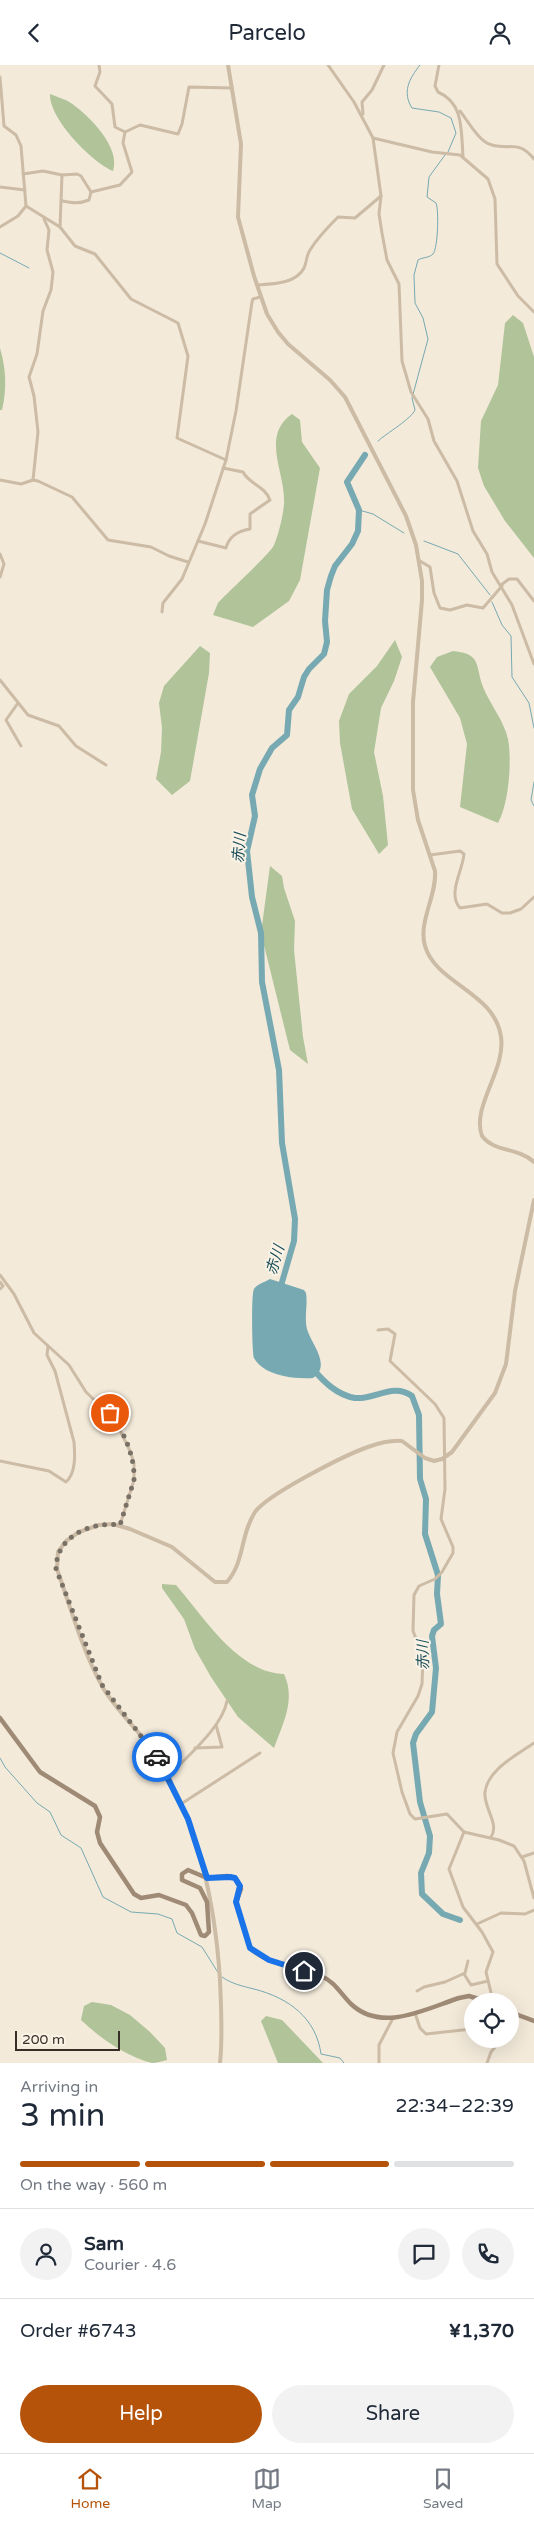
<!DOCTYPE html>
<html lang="en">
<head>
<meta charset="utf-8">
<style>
  body { margin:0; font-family:"Varela Round","Noto Sans JP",sans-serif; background:#f2f2f3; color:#1f2937; height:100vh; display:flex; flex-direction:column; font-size:19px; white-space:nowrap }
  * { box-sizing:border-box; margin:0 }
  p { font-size:16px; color:#747a83 }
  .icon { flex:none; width:28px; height:28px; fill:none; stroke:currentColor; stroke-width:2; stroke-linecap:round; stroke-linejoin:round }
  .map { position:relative; height:1998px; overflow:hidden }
  .panel { display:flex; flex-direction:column; background:#fff; flex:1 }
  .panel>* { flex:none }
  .buttons { position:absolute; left:464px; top:1928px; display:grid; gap:10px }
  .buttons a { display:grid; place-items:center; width:55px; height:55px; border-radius:50%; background:#fff; box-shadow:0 5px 20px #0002; font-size:25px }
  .scale { position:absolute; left:15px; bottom:12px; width:105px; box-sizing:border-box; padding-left:5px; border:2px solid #372e27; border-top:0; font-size:14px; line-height:18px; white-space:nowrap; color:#372e27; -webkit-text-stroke:4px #faf3e6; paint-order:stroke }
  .pin { position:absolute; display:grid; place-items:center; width:42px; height:42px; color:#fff; margin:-21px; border:2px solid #fff; border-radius:50%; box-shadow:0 1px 5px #0007 }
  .courier { position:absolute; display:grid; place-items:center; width:50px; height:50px; margin:-25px; border:4px solid #1a73e8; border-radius:50%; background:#fff; color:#222; box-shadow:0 1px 6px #0007 }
  .headline em { font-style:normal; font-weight:600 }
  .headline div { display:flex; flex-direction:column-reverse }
  .headline { display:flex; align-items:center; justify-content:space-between; height:85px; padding:0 20px }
  h1 { font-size:32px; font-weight:600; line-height:38px }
  .bar { display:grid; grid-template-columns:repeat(4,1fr); gap:8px 5px; align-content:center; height:60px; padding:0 20px }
  .bar i { height:6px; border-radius:4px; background:#e0e1e3 }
  .bar .selected { background:#b45309 }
  .bar p { grid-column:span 4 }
  .line { display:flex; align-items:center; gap:12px; padding:0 20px; border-top:1px solid #e0e1e3 }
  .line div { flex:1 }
  .round { display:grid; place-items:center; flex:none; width:52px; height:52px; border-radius:26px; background:#f2f2f3 }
  .primary-button { display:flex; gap:10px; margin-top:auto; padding:10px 20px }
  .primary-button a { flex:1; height:58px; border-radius:30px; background:#b45309; color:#fff; font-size:20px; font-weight:600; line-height:58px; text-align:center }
  .primary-button a+a { background:#f2f2f3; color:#1f2937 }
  header { display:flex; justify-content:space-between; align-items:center; height:65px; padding:0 20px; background:#fff; font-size:22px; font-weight:600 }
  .tabs { display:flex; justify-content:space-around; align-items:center; height:70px; border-top:1px solid #e0e1e3; background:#fff; font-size:14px; color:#747a83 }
  .tabs a { display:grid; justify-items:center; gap:2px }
  .tabs .selected { color:#b45309 }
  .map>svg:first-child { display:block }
  .green { fill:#b0c399 }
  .water { fill:#77a9b2 }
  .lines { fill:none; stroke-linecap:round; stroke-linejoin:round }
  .stream { stroke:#77a9b2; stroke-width:1 }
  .river { stroke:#77a9b2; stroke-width:6 }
  .minor { stroke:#ccbba5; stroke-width:3 }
  .tertiary { stroke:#ccbba5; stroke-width:4 }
  .secondary { stroke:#9f8a76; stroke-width:4.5 }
  .done { stroke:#797066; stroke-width:5; stroke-dasharray:0 9 }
  .route { stroke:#1a73e8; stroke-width:6 }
  .labels { text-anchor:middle; stroke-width:4; stroke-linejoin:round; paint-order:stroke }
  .water-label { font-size:15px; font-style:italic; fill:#1a4f5b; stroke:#faf3e6 }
</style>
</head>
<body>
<header><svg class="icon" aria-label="back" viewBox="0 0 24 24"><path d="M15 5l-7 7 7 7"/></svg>Parcelo<svg class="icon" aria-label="person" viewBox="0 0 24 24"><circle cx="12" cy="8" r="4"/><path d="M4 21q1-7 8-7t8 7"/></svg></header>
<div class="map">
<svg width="534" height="1998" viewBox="0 0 534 1998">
  <rect width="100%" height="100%" fill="#f3eada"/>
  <g class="green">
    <path d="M50,29C57,32 65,34 71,38C90,51 121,83 113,106C92,97 49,54 50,29Z"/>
    <polygon points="513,250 523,258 534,292 534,493 505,456 484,421 478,403 481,356 498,320 505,258"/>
    <path d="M0,283C6,304 7,323 2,345H0Z"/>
    <path d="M292,349L300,355L302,377L320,403L300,515L289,536L253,562L213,550L218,538C227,528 271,488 274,480C279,468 283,451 284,439C286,408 260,371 292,349Z"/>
    <polygon points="395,575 402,592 394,616 381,643 374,687 383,731 388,780 379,789 352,744 340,678 339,656 349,629 377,601"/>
    <polygon points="200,581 210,588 209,608 190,716 172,730 156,714 161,687 162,663 159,638 164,621"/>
    <path d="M453,586C482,589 475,600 483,622C490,639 504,656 508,674C512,695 509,739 498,758L460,742L467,679L460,653L430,602L437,592Z"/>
    <polygon points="270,801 282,811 284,823 295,856 294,885 303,972 308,999 290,985 261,868"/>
    <path d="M162,1519L176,1520C204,1552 238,1608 284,1609C296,1635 283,1658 274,1683L238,1652L211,1612L195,1584L184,1554L162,1523Z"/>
    <path d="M92,1937L111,1940L130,1950L150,1967L165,1983L167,1995C162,1996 156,1998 152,1998C125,1991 100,1973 81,1955L84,1941Z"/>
    <polygon points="266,1951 282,1955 323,1998 278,1998 261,1956"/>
  </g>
  <path class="water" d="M270,1214L304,1225L306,1228C308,1240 304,1252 307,1264C311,1279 332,1300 313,1313C298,1314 275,1312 262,1302C259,1300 255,1295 254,1293C252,1287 251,1228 254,1224C257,1219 265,1217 270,1214Z"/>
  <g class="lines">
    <g class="stream">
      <path d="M420,0C409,14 402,27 412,43L439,47L451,53L456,68L448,87"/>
      <polyline points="0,188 29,203"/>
      <path d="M378,376C387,368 411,354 415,345L412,333L428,274L423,253L415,238L414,210L418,195C423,192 429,193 433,189C438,183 439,145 436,138L427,132L429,112L445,90"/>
      <polyline points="359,445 373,449 404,468"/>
      <polyline points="424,476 458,489 490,530"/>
      <polyline points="492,537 502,560 511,571 512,612 529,638 534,663"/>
      <polyline points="534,717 531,735 534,741"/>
      <polyline points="0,1693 5,1702 37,1738 50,1747 61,1770 81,1783 103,1832 131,1847 158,1849 172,1854 177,1868 202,1882 219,1909"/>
      <path d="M222,1912C232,1919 242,1921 254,1924C289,1933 316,1953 321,1989L340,1993L344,1998"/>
    </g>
    <g class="river">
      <polyline points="280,1224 294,1176 295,1154 282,1078 279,1005 262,917 261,868 252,832 247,786 255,751 252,730 260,704 272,683 287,670 289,645 298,632 304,612 309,604 324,589 327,577 325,556 327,525 331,511 335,501 352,479 358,466 359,445 347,417 365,390"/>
      <path d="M313,1304C324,1317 337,1330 355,1333C375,1335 393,1317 412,1331L419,1350L420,1414L426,1434L425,1469L438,1510L437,1529L441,1559L434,1565L432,1571L436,1603L432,1647L416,1669L413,1678L420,1737L430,1771L429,1788L421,1808L422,1829L443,1849L460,1855"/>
    </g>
    <g class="minor">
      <polyline points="99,0 100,7 95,21 112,39 115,62 125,67"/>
      <polyline points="328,0 354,37 373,73 381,131 379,149 382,168 387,195 399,219 402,296 411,327 428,354 434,376 457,416 473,466 487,489 492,507 512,540 534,599"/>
      <path d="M439,0L435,21L438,27C464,38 461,66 463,91"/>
      <polyline points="0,12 4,61 16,70 21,81 26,141 60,162 75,181 95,189 131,234 178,258 188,291 177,373 226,395"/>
      <path d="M460,46C468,56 479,77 492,80C511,85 519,75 534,94"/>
      <polyline points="363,49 362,37 372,25 384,0"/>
      <polyline points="125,67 140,60 178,69 182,59 189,22 232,23"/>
      <polyline points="373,73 432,87 460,90 488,114 495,134 497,199 518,231 534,247"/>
      <polyline points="23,109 43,106 62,110 77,109 81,111 91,127 120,120 132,107 123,78 125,67"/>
      <polyline points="0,122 25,125"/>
      <path d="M63,136C72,138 79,139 89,135L91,127"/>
      <polyline points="0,162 18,151 26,141"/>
      <polyline points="60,162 62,110"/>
      <path d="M257,220C272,219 296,219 304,203C307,197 306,191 310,185C318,172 327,163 338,152L355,153L381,131"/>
      <polyline points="0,415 21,419 33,415 38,416 72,432 108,475 151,482 169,491 188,497"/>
      <polyline points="33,415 38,367 34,331 29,312 37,289 43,246 51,225 53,207 47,185 49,165 44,154"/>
      <path d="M198,476L226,483C229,471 238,466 250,464V449L270,435C265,421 249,419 243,407L223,403"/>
      <polyline points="0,489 4,499 0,512"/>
      <polyline points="420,496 430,502 434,528 440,543 450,545 467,540 483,543 502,521"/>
      <polyline points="501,520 509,514 517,514 534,536"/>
      <polyline points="162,547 163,538 182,514 205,459 226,395 236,346 252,237 253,234 260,232"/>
      <polyline points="0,615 28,650 59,661 76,681 106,700"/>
      <polyline points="18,638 6,655 21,681"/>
      <path d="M430,790L460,786L464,789C463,805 447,829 460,843L487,839L502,848H510L521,844L534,832"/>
      <polyline points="0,1210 14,1229 34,1268 69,1300 86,1327 115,1355 130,1386 134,1398 134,1415 120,1460"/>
      <polyline points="0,1217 3,1221 0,1224"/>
      <polyline points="378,1265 388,1264 395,1269 390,1296 435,1339 444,1353 445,1424 441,1454 453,1482 453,1488 442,1507 435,1514 419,1521 414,1530 413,1566 423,1592 422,1619 418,1631 397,1667 393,1688 402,1727 410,1749 415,1754 447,1749 464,1767 499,1775 514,1781 524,1796 534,1833"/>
      <path d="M0,1396L49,1406L66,1417C76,1408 75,1390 74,1377L55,1306L47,1290L48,1281"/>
      <polyline points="195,1683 222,1682 216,1660"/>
      <path d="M168,1712C187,1691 222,1663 227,1636"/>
      <polyline points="181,1739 260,1688"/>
      <polyline points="464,1767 449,1804 463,1842 482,1867 493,1887 486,1907 493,1936"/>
      <path d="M491,1772C500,1759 483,1742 485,1727C488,1704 517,1690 534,1678"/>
      <polyline points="522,1792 534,1788"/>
      <polyline points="477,1859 501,1848 525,1849 534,1845"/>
      <polyline points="464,1909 471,1920 488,1916"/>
      <polyline points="417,1926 424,1922 445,1917 465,1908 468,1896"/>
      <polyline points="415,1948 420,1963 426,1969 472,1964"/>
      <polyline points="379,1998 379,1980 392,1955"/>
      <polyline points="487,1998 491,1987 502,1974"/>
    </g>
    <g class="tertiary">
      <path d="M228,0L241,79L238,152L254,211L267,249L278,267L288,279L330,315L345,332L406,451L416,480L422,516V535L413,637V725L418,755L435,806C437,831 418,856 425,881C436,919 495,927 501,972C506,1005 471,1042 482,1071C495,1088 518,1082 534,1097"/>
      <path d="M220,1998C223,1970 221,1943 220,1915C215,1837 199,1763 159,1695C143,1668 117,1648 102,1621C83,1587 70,1541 57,1504L58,1487L66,1476L79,1467L99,1460L113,1459L130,1464L172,1482L215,1517H227C245,1496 240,1470 255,1447C268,1429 345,1390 368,1382C379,1378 391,1375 402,1376L425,1393L434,1396L442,1394L452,1387L495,1328L506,1299L515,1226L534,1135"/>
    </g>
    <g class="secondary">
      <path d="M0,1653L40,1707L95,1741L100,1752L97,1767L100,1778L134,1829L141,1833L159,1830L186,1840L192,1848L201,1870L205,1871L209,1867L207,1837L200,1823L182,1815V1809L188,1805L207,1813L227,1811L235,1813L241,1824L236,1837L250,1883C268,1900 298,1902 321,1911C334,1916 341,1929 351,1939C382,1968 425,1944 459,1933L469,1931L485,1936"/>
      <polyline points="510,1947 534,1956"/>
    </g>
  </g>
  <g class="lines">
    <path class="done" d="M110,1348C124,1367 135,1391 134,1415L120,1460C90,1456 56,1472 56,1504L102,1620L157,1692"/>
    <polyline class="route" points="157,1692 188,1754 207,1813 230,1812 235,1813 240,1821 236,1837 250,1883 269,1895 304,1906"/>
  </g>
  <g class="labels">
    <g class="water-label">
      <text transform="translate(239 783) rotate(-85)" y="5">赤川</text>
      <text transform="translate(275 1195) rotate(-73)" y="5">赤川</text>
      <text transform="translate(423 1590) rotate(-91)" y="5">赤川</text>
    </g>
  </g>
</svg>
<div class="buttons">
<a><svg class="icon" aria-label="locate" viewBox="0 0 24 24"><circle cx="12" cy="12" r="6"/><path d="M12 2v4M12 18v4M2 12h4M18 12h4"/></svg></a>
</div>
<div class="scale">200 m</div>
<div class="pin" style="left:110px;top:1348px;background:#ea580c"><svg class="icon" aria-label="bag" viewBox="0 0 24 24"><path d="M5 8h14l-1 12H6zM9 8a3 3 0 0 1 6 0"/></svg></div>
<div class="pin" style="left:304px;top:1906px;background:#1f2937"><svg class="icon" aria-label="home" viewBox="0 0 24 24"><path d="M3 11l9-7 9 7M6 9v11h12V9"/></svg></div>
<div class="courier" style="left:157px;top:1692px"><svg class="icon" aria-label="car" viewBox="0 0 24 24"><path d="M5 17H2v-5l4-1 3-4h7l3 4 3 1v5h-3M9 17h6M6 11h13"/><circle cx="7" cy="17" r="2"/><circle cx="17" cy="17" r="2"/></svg></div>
</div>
<section class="panel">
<div class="headline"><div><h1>3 min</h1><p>Arriving in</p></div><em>22:34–22:39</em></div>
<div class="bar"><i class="selected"></i><i class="selected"></i><i class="selected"></i><i></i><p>On the way · 560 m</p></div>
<div class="line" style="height:90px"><a class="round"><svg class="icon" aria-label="person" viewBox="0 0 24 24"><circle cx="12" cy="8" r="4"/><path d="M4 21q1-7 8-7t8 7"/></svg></a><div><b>Sam</b><p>Courier · 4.6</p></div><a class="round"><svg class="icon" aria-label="chat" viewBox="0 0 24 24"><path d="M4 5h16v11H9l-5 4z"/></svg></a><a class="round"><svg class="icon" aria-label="phone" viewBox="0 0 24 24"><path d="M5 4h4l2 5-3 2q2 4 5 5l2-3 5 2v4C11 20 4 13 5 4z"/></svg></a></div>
<div class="line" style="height:65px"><div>Order #6743</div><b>¥1,370</b></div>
<div class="primary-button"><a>Help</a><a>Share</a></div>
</section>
<nav class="tabs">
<a class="selected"><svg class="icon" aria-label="home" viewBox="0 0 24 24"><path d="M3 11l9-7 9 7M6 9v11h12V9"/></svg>Home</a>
<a><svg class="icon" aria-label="map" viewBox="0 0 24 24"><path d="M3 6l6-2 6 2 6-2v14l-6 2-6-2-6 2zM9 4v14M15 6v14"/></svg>Map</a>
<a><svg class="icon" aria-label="saved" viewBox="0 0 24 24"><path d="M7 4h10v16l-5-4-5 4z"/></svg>Saved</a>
</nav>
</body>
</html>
